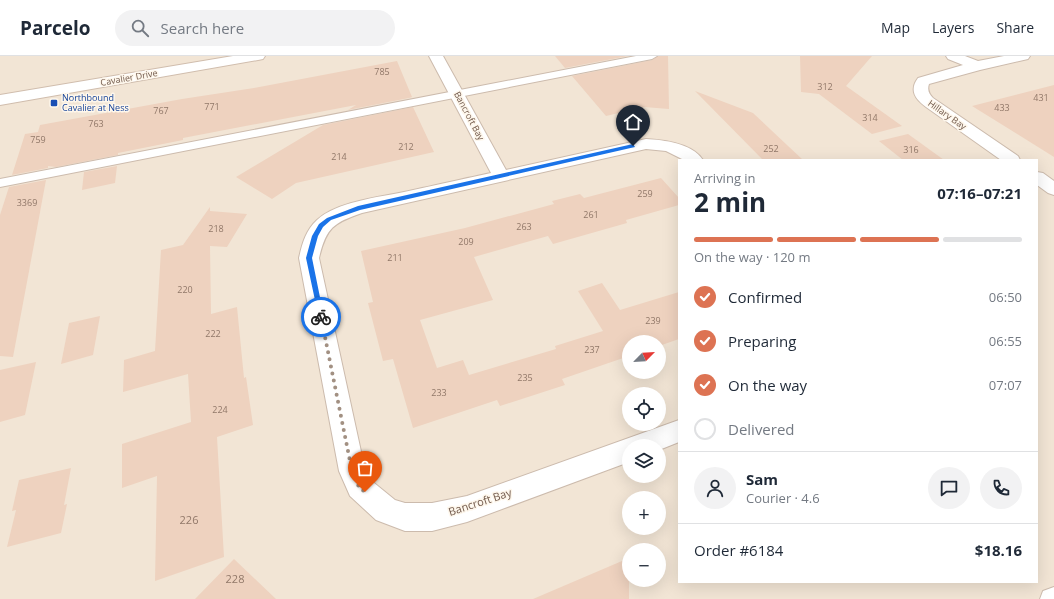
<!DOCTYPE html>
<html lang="en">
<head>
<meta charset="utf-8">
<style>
  body { margin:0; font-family:"Open Sans",sans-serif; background:#f2f2f3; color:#1f2937; height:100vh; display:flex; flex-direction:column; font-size:15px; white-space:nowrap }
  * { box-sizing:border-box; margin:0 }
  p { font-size:13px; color:#747a83 }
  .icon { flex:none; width:22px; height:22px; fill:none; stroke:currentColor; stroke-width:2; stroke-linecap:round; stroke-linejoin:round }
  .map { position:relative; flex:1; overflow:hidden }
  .drawer { position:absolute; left:678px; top:103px; width:360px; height:424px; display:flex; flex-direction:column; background:#fff; border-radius:0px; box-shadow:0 4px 16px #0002 }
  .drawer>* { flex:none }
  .needle { width:26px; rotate:66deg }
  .controls { position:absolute; left:622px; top:279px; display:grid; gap:8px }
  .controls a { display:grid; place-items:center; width:44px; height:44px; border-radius:50%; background:#fff; box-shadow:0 4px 16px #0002; font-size:20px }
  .pin { position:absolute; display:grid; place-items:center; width:34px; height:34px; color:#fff; margin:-41px -17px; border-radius:50% 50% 50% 0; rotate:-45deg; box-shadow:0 0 4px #0007 }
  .pin .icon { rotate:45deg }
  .courier { position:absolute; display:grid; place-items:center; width:40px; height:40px; margin:-20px; border:3px solid #1a73e8; border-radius:50%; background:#fff; color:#222; box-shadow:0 1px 5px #0007 }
  .summary em { font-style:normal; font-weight:700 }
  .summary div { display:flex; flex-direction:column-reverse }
  .summary { display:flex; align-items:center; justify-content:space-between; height:68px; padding:0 16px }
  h1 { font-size:26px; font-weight:700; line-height:30px }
  .bar { display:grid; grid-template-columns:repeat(4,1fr); gap:6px 4px; align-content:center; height:48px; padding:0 16px }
  .bar i { height:5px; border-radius:3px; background:#e0e1e3 }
  .bar .selected { background:#dd7353 }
  .bar p { grid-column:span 4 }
  .line { display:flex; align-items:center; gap:10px; padding:0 16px; border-top:1px solid #e0e1e3 }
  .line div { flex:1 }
  .round { display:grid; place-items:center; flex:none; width:42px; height:42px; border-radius:21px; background:#f2f2f3 }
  ol { padding:0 16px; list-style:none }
  li { display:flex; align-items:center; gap:12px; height:44px }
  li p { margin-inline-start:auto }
  li .icon { padding:4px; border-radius:50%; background:#dd7353; color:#fff; stroke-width:4 }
  li:last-child { color:#747a83 }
  li i { width:22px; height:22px; border:2px solid #e0e1e3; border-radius:50% }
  header { display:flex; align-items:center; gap:24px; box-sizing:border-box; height:56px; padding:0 20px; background:#fff; border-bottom:1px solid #e0e1e3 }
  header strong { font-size:19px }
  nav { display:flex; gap:22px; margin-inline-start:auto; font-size:14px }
  .search { width:280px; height:36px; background:#f2f2f3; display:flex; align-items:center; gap:10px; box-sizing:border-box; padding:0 14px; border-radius:22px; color:#747a83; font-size:15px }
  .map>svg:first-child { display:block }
  .residential { fill:#f2e5d5; fill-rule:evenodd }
  .building { fill:#eed2bf }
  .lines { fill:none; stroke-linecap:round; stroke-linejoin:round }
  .lane-casing { stroke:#ccbbad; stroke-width:2 }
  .street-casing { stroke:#ccbbad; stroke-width:2 }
  .secondary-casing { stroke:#d0bdad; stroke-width:2 }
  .lane { fill:#fff; fill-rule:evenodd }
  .street { fill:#fff; fill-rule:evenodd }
  .secondary { fill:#fff; fill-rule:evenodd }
  .route { fill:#1a73e8 }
  .done { stroke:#a29082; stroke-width:4; stroke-dasharray:0 7.2 }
  .transit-dot { fill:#1a4fb4; stroke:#fef7ec; stroke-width:1.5 }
  .labels { text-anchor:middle; stroke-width:3; stroke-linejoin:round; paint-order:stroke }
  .number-label { font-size:9px; fill:#917869 }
  .far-street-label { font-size:9px; fill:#725a4c; stroke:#fef7ec }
  .far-transit-label { font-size:9px; fill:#164399; stroke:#fef7ec; text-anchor:start }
  .street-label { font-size:11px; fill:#725a4c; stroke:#fef7ec }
  .near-number-label { font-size:11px; fill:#917869 }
</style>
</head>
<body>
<header>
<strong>Parcelo</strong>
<div class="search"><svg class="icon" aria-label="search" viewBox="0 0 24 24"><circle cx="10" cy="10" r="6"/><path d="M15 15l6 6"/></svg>Search here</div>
<nav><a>Map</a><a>Layers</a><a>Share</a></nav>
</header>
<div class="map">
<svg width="1054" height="543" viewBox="0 0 1054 543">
  <rect width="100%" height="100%" fill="#fbf3e6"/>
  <path class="residential" d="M0,0H1054V543H0ZM679,104H1037V526H679ZM629,286H659V316H629ZM629,338H659V368H629ZM629,390H659V420H629ZM629,442H659V472H629ZM629,494H659V524H629Z"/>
  <g class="building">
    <polygon points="555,0 628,0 565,12"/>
    <polygon points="658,0 668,0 669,53 644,51 606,60 572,20 652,4"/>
    <polygon points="800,0 872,0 846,30 902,70 872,78 819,38 801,36"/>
    <polygon points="397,5 412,41 409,42 348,54 356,49 183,82 183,84 118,97 118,99 56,111 48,110 48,112 12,119 25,78 38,76 40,69 182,43 254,32"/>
    <polygon points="1054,29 1054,101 972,50"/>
    <polygon points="695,35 753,57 803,104 763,104"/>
    <polygon points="413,51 434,96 296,127 272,143 236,121 323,69"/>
    <polygon points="908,78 944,104 903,104 879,85"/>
    <polygon points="117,110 115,127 82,134 84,116"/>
    <polygon points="661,122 679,142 679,149 626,164 627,167 553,188 548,180 474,201 493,244 420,264 437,312 463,304 469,319 556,293 555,290 603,275 578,235 602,227 620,254 679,236 679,283 659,290 659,286 629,286 629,300 562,323 565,329 500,350 497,344 413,372 393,303 383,305 368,247 373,246 361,195 465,172 554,148 552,145 580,138 584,142"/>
    <polygon points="46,124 13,301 0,300 0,159 9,131"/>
    <polygon points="210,151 210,155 247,158 227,191 210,190 211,258 237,251 244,322 246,321 253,369 217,381 224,501 155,525 157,420 122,432 122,388 191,366 188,318 123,336 124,304 155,295 161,194 183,189"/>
    <polygon points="100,260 93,299 61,308 69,267"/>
    <polygon points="36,306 25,359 0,366 0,314"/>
    <polygon points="71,412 64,449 67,448 61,477 7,491 16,454 12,455 19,424"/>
    <polygon points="629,502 629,543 533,543"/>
    <polygon points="234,503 276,543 195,543"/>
  </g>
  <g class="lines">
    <g class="lane-casing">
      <g id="lane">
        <polygon points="636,0 657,0 652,3 0,131 0,123"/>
        <polygon points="1054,531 1054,543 1040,543 1043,535"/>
      </g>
    </g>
    <g class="street-casing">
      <g id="street">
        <path d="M429,0H443L506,114L646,83C664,84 692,87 703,104H684L666,95L646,93L362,157C333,167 326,172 319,202L365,414L368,422L395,444L405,447H432L467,440L679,364V386L659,394V390H629V406L467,466L432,475H405L376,464L350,440L339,415L299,202C302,188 306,174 317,164C336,146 379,141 404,136C433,130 462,123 491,117Z"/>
        <path d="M946,0H965L978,5L1004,0H1030L1028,3L980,14L929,28C927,34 929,38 933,42L1018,100L1020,104H1001L926,51C915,43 909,34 918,22L963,9L948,3Z"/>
        <polygon points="1037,116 1043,117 1054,125 1054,139 1048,137 1037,129"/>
      </g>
    </g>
    <g class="secondary-casing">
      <polygon id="secondary" points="233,0 265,0 263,3 258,4 0,49 0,39"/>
    </g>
    <use href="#lane" class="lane"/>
    <use href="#street" class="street"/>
    <use href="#secondary" class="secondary"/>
  </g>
  <polygon class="route" points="633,88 635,91 360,154 331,164 323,171 318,180 312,202 324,261 323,263 319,263 306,202 312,180 319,168 327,162 358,150"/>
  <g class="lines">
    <polyline class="done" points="321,261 352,415 359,431 365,436"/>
  </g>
  <rect class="transit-dot" x="50" y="43" width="8" height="8" rx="2"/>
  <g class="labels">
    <g class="number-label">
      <text x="382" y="19">785</text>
      <text x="825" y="34">312</text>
      <text x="1041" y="45">431</text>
      <text x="212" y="54">771</text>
      <text x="1002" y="55">433</text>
      <text x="161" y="58">767</text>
      <text x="870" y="65">314</text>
      <text x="96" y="71">763</text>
      <text x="38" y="87">759</text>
      <text x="406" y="94">212</text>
      <text x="771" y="96">252</text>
      <text x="911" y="97">316</text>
      <text x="339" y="104">214</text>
      <text x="645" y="141">259</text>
      <text x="27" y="150">3369</text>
      <text x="591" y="162">261</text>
      <text x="524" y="174">263</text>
      <text x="216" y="176">218</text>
      <text x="466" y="189">209</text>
      <text x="395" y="205">211</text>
      <text x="185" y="237">220</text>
      <text x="653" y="268">239</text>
      <text x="213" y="281">222</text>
      <text x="592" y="297">237</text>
      <text x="525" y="325">235</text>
      <text x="439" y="340">233</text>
      <text x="220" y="357">224</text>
    </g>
    <g class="far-street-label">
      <text transform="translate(129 22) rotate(-10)" y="3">Cavalier Drive</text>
      <text transform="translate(947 59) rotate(35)" y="3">Hillary Bay</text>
      <text transform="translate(469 60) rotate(62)" y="3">Bancroft Bay</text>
    </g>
    <g class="far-transit-label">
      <text x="62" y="45">Northbound<tspan x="62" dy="10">Cavalier at Ness</tspan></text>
    </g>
    <g class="street-label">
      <text transform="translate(480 446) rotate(-18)" y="4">Bancroft Bay</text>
    </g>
    <g class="near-number-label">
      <text x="189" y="468">226</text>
      <text x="235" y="527">228</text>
    </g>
  </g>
</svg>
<div class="controls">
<a><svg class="needle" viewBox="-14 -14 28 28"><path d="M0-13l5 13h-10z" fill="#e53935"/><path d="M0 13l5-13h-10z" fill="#747a83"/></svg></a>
<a><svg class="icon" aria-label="locate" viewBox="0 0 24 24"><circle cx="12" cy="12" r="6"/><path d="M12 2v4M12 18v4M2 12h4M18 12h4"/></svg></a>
<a><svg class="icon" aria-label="layers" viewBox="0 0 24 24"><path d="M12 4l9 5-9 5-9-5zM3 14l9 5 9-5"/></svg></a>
<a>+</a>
<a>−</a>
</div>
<div class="pin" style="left:365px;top:436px;background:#ea580c"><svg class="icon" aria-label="bag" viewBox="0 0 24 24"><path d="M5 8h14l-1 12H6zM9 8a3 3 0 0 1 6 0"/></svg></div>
<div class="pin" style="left:633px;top:90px;background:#1f2937"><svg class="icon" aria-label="home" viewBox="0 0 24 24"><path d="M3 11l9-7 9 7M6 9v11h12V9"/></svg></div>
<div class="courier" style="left:321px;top:261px"><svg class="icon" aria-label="bike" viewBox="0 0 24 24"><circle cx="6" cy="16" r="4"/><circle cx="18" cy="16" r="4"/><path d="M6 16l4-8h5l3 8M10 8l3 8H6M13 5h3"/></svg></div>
<section class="drawer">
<div class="summary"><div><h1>2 min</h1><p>Arriving in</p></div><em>07:16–07:21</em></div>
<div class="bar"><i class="selected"></i><i class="selected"></i><i class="selected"></i><i></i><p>On the way · 120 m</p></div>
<ol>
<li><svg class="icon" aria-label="check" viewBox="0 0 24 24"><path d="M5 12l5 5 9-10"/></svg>Confirmed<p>06:50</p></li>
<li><svg class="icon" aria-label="check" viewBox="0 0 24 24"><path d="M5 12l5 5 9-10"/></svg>Preparing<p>06:55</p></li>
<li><svg class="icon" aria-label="check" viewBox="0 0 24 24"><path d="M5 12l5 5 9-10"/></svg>On the way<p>07:07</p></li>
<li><i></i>Delivered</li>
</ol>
<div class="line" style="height:72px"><a class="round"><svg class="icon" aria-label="person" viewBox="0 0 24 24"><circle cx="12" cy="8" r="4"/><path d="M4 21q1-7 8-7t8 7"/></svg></a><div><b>Sam</b><p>Courier · 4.6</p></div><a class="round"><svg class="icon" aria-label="chat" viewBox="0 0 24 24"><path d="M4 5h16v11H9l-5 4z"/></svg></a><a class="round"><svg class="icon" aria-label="phone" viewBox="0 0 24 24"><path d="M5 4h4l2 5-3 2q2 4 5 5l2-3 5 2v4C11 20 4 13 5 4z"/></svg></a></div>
<div class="line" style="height:52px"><div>Order #6184</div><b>$18.16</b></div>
</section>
</div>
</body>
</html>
